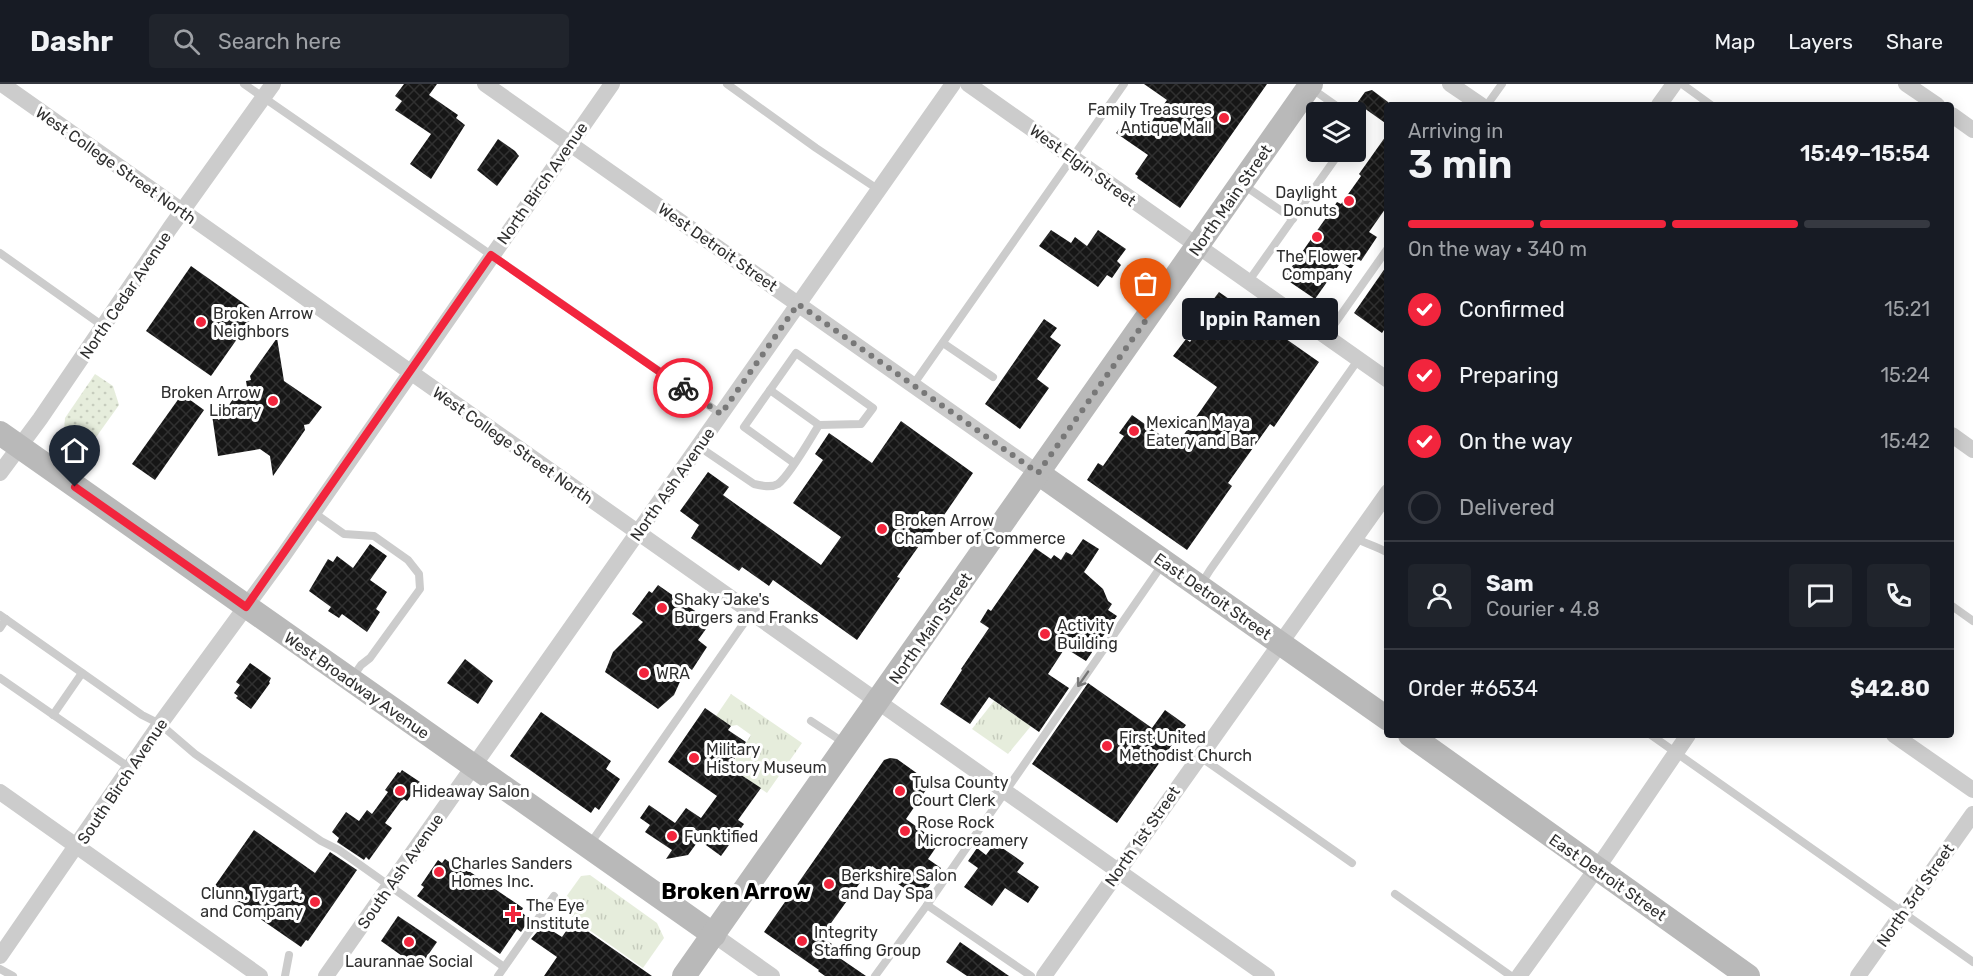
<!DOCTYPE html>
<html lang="en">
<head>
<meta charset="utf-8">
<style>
  body { margin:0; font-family:Rubik,sans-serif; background:#20242c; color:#f1f3f6; height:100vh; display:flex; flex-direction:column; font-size:22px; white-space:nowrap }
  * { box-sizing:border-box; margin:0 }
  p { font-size:20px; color:#9ea1a6 }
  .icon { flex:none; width:33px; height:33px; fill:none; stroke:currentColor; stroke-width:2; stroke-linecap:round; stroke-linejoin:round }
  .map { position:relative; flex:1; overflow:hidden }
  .drawer { position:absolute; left:1384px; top:18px; width:570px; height:636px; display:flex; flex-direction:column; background:#171b24; border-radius:6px; box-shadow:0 3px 15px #0003 }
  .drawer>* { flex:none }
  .buttons { position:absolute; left:1306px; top:18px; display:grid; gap:12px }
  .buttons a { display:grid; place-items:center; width:60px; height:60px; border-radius:6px; background:#171b24; box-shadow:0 3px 15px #0003; font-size:30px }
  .pin { position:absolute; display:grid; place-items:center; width:51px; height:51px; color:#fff; margin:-62px -26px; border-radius:50% 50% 50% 0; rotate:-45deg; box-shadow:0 0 6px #0007 }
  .pin .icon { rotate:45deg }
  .courier { position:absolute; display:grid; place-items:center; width:60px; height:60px; margin:-30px; border:4px solid #f2253d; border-radius:50%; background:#fff; color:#222; box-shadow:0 2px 8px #0007 }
  .bubble { position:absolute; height:42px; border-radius:6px; background:#171b24; box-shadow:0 3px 15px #0003; font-size:20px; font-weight:600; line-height:42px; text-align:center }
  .summary em { font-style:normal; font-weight:600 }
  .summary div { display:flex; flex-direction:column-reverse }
  .summary { display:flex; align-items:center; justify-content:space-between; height:102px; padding:0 24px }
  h1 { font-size:39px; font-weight:600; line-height:45px }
  .bar { display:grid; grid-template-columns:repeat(4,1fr); gap:9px 6px; align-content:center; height:72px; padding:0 24px }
  .bar i { height:8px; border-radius:4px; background:#363941 }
  .bar .selected { background:#f2253d }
  .bar p { grid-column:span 4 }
  .line { display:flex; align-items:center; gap:15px; padding:0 24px; border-top:2px solid #363941 }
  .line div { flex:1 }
  .round { display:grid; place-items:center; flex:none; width:63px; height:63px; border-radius:6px; background:#20242c }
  ol { padding:0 24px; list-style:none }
  li { display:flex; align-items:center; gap:18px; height:66px }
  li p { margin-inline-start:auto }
  li .icon { padding:6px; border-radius:50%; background:#f2253d; color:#fff; stroke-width:4 }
  li:last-child { color:#9ea1a6 }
  li i { width:33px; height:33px; border:3px solid #363941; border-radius:50% }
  header { display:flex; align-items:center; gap:36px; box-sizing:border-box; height:84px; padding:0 30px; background:#171b24; border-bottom:2px solid #363941 }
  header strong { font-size:28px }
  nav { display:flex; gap:33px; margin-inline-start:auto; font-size:21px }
  .search { width:420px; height:54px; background:#20242c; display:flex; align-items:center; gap:15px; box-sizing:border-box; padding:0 21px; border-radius:6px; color:#9ea1a6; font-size:22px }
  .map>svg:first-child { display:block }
  .park { fill:url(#park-tufts) }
  .garden { fill:url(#garden-dots) }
  .building { fill:url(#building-cross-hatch) }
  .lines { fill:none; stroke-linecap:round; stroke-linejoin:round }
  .lane { stroke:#ccc; stroke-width:8 }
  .street { stroke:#ccc; stroke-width:16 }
  .secondary { stroke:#b9b9b9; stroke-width:24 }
  .oneway { stroke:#767676 }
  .done { stroke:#787878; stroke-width:6; stroke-dasharray:0 10.8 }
  .route { stroke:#f2253d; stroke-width:8 }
  .poi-dot { fill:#f2253d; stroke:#fff; stroke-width:2 }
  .labels { text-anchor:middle; stroke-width:6; stroke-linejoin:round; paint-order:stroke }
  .poi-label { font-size:16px; fill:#2f2f2f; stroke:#fff; text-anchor:start }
  .street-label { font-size:16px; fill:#2f2f2f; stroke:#fff }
  .district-label { font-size:22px; font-weight:bold; fill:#000; stroke:#fff }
</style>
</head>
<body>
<header>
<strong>Dashr</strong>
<div class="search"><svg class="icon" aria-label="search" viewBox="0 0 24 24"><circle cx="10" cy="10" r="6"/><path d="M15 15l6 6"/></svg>Search here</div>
<nav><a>Map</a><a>Layers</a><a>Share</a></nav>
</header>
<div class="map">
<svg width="1973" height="892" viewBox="0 0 1973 892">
  <defs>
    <pattern id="park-tufts" width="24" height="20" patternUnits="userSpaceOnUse" patternTransform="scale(1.5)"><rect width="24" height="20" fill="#e6eddc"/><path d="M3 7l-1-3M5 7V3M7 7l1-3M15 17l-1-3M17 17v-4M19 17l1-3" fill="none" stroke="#c6ccbd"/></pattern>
    <pattern id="garden-dots" width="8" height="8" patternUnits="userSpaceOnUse" patternTransform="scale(1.5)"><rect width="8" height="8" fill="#e6eddc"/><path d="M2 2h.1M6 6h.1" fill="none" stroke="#c6ccbd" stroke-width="1.8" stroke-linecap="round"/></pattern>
    <pattern id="building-cross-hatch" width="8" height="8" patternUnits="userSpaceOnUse" patternTransform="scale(1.5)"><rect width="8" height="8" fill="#161616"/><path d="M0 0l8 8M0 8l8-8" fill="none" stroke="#303030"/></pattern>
  </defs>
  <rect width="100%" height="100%" fill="#fff"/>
  <g class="park">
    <polygon points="731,610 802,659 767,709 730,683 751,651 737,641 731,642 716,632"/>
    <polygon points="994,617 1031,642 1008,670 972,645"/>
    <polygon points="590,791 657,839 664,854 643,884 558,824 581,792"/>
  </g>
  <polygon class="garden" points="95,290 113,302 119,321 89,363 64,348 65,334"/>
  <g class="building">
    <polygon points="404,0 437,0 429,11 458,31 456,34 465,41 431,95 410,80 431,50 395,26 402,17 395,12"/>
    <polygon points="1144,0 1267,0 1180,124 1137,94 1138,92 1135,90 1148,71 1116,49 1126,36 1144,48 1167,16"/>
    <polygon points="1372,6 1388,18 1388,41 1357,19 1365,8"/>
    <polygon points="1388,49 1388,121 1369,148 1377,153 1361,177 1358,175 1351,185 1341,178 1315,215 1284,194 1337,118 1341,120 1361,92 1359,90"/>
    <polygon points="498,55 515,67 519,72 497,102 477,86"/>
    <polygon points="1051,146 1071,159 1075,153 1087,162 1098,146 1126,165 1117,177 1121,181 1112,194 1107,191 1098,203 1039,162"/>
    <polygon points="1388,180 1388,240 1382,249 1354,229"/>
    <polygon points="191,182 256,228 211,292 146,247"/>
    <polygon points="1219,208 1319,278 1274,343 1270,340 1228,399 1232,402 1187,466 1087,396 1098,379 1103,382 1124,352 1119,349 1132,331 1176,362 1217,303 1173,272 1186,255 1190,258 1211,228 1206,225"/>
    <polygon points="1044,235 1057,244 1050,253 1061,261 1037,295 1049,304 1020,345 985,320"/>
    <polygon points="277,254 284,297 322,323 309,340 304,341 305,346 273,392 270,372 260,365 218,372 212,331 219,336 241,303 247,303 246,297 251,296 250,292"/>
    <polygon points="182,310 204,326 155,396 132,380"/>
    <polygon points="901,337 973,389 931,450 928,449 897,493 900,494 857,556 773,496 769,502 742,483 739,487 691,454 699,441 680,427 708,388 729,403 723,411 821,481 841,453 793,419 823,376 815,370 829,349 872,379"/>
    <polygon points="1083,455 1099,465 1084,488 1103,505 1108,517 1112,520 1108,526 1117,532 1086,577 1065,564 1048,590 1069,604 1039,648 989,613 970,640 940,620 962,586 961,585 989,544 980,538 988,525 991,527 1035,464 1051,475 1054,471 1061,476 1066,468 1072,471"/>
    <polygon points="370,460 387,472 370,496 387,508 376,525 380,528 367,548 342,530 339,534 328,527 331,523 309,507 328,475 333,478 337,472 353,484"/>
    <polygon points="658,501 711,538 698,556 707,563 692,586 687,582 674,611 658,625 605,588 613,568 643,538 632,530 649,507 652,509"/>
    <polygon points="465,575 493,597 478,620 447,599"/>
    <polygon points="250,579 271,594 269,598 270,599 251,625 236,614 238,612 234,609 240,601 236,598"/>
    <polygon points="1088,599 1152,644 1165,626 1186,641 1117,739 1032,680"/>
    <polygon points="705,624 731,642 728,646 746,658 729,683 761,704 738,736 744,740 721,772 699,756 688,771 666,775 672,766 645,748 650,741 640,734 649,721 675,739 686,724 701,734 717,712 668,678"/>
    <polygon points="541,628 611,677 606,685 620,695 599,726 595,723 591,729 510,672"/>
    <polygon points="890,674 897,675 918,690 915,694 928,703 906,735 939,759 928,775 941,784 920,815 872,782 821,853 832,860 828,866 866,892 825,892 818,887 819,886 764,848 884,676"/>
    <polygon points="402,686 420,698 407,717 404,715 401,717 385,739 392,744 369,776 366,773 364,776 337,758 339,754 332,748 346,728 359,737 367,726 372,730 388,708 385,706 398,688 400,689"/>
    <polygon points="254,746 315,789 330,768 357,786 308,857 306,856 301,863 214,803"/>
    <polygon points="995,759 1024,779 1017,788 1039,803 1028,819 1005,804 992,822 964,803 978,784 968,777 977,764 986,771"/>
    <polygon points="445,775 458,784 460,781 523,824 521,828 530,835 521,848 517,845 500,870 417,812 424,803 421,801 438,776 442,779"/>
    <polygon points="398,832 437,858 419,884 381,857"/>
    <polygon points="573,837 652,892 544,892 557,873 531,855 543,841 562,853"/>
    <polygon points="960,858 1009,892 967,892 946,878"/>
  </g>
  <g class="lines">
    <g class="lane">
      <polyline points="244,0 721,330"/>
      <polyline points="727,0 816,64 879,106"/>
      <polyline points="1682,0 1711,21"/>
      <polyline points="1311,4 1345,28"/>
      <polyline points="1487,21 1502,0"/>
      <polyline points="1356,36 1360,39 1356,44"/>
      <polyline points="1242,100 1293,135"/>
      <polyline points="0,169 103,242"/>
      <polyline points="1248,198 1340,68"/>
      <polyline points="1326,252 1388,164"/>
      <polyline points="943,259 993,293"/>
      <polyline points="913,301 1124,0"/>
      <polyline points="770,306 819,341"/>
      <path d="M698,362L754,400C762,402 771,404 778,400C790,391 810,355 819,341L861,340L873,324L796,269L744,343L794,379"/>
      <polyline points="313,428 344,450 374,452 408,476 419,490 420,505 370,574 361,581 352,594"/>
      <path d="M1355,454C1366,460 1377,462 1388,469"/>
      <polyline points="1200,502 1210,486 1358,276"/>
      <polyline points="1952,522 1973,537"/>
      <polyline points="0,531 142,631 160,640 195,670 321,757 339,766 504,883"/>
      <polyline points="0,544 6,535"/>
      <polyline points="0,594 130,684"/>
      <polyline points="53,631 82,589"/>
      <polyline points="811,637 846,660"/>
      <polyline points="1651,651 1973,878"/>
      <polyline points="1199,672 1352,779"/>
      <polyline points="590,760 751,529"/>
      <polyline points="1395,810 1511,892"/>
      <polyline points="927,821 1031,892"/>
      <polyline points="0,885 13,892"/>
      <polyline points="285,892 289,871"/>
      <polyline points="498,892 554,812"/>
      <polyline points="875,892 927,821 1164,478"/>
    </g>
    <g class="street">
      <polyline points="2,0 1267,892"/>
      <polyline points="485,0 1038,389"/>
      <polyline points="968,0 1388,296"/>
      <polyline points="1450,0 1481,21"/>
      <polyline points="1906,0 1937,21"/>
      <polyline points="1659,21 1674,0"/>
      <polyline points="1952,31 1973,46"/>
      <polyline points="1952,351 1973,366"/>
      <polyline points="0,389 40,335 170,144 273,0"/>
      <polyline points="1894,651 1973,706"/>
      <polyline points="0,708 260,892"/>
      <polyline points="714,851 772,892"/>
      <polyline points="0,872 160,640 283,472 612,0"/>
      <polyline points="326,892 953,0"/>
      <polyline points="1044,892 1388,408"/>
      <polyline points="1519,892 1607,770 1688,651"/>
      <polyline points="1858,892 1973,730"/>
    </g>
    <g class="secondary">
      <polyline points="0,349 714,851"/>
      <polyline points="1038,389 1388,635"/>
      <polyline points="1410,651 1748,892"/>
      <polyline points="684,892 1311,0"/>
    </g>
  </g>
  <defs><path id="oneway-shaft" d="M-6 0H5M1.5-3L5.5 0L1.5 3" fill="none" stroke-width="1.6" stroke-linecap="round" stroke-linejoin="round" transform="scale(1.5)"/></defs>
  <use class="oneway" href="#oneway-shaft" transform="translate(1083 595) rotate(125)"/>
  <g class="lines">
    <polyline class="done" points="683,304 721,330 798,220 1038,389 1146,236"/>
    <polyline class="route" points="75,403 246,523 491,171 683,304"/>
  </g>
  <g class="poi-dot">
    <circle cx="1224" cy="34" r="6"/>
    <circle cx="1349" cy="117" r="6"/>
    <circle cx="1317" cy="153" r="6"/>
    <circle cx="201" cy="238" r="6"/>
    <circle cx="273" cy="317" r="6"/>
    <circle cx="1134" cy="347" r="6"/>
    <circle cx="882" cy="445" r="6"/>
    <circle cx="662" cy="524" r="6"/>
    <circle cx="1045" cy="550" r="6"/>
    <circle cx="644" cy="589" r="6"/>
    <circle cx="1107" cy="662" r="6"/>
    <circle cx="694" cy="674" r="6"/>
    <circle cx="400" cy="707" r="6"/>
    <circle cx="900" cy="707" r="6"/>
    <circle cx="905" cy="747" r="6"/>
    <circle cx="672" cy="752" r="6"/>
    <circle cx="439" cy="788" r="6"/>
    <circle cx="829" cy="800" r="6"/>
    <circle cx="315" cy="818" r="6"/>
    <path d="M510 821h6v6h6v6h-6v6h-6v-6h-6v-6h6z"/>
    <circle cx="802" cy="857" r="6"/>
    <circle cx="409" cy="858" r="6"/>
  </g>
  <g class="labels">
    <g class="poi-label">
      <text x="1212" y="31" text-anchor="end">Family Treasures<tspan x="1212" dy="18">Antique Mall</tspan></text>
      <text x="1337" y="114" text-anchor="end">Daylight<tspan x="1337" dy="18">Donuts</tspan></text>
      <text x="1317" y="178" text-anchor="middle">The Flower<tspan x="1317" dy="18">Company</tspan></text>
      <text x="213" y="235">Broken Arrow<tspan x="213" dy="18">Neighbors</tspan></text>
      <text x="261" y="314" text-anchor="end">Broken Arrow<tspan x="261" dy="18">Library</tspan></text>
      <text x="1146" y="344">Mexican Maya<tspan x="1146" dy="18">Eatery and Bar</tspan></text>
      <text x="894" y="442">Broken Arrow<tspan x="894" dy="18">Chamber of Commerce</tspan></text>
      <text x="674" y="521">Shaky Jake's<tspan x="674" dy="18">Burgers and Franks</tspan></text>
      <text x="1057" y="547">Activity<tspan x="1057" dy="18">Building</tspan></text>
      <text x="656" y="595">WRA</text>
      <text x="1119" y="659">First United<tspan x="1119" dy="18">Methodist Church</tspan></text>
      <text x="706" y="671">Military<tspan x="706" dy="18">History Museum</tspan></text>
      <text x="912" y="704">Tulsa County<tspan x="912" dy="18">Court Clerk</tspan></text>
      <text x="412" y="713">Hideaway Salon</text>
      <text x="917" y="744">Rose Rock<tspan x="917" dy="18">Microcreamery</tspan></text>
      <text x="684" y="758">Funktified</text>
      <text x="451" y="785">Charles Sanders<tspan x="451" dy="18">Homes Inc.</tspan></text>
      <text x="841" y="797">Berkshire Salon<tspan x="841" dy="18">and Day Spa</tspan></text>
      <text x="303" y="815" text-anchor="end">Clunn, Tygart,<tspan x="303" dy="18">and Company</tspan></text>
      <text x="526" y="827">The Eye<tspan x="526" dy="18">Institute</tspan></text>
      <text x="814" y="854">Integrity<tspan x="814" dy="18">Staffing Group</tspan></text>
      <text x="409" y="883" text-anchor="middle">Laurannae Social</text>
    </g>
    <g class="street-label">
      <text transform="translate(116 81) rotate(35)" y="6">West College Street North</text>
      <text transform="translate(1083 81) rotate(36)" y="6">West Elgin Street</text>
      <text transform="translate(542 99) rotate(-55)" y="6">North Birch Avenue</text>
      <text transform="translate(1230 116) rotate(-55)" y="6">North Main Street</text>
      <text transform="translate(718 163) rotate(35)" y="6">West Detroit Street</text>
      <text transform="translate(125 211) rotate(-56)" y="6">North Cedar Avenue</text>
      <text transform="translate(513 361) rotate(35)" y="6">West College Street North</text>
      <text transform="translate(672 400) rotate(-55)" y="6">North Ash Avenue</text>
      <text transform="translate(1213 512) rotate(35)" y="6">East Detroit Street</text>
      <text transform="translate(930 544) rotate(-55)" y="6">North Main Street</text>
      <text transform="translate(357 601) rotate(35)" y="6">West Broadway Avenue</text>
      <text transform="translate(122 697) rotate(-56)" y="6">South Birch Avenue</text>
      <text transform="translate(1142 752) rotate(-55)" y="6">North 1st Street</text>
      <text transform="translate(400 787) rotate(-55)" y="6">South Ash Avenue</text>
      <text transform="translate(1608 793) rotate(35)" y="6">East Detroit Street</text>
      <text transform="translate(1915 811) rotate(-55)" y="6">North 3rd Street</text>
    </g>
    <g class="district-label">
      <text x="736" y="815">Broken Arrow</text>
    </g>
  </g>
</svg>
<div class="buttons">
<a><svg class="icon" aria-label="layers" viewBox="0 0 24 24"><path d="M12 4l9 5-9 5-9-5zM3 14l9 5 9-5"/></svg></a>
</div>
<div class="pin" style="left:1146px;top:236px;background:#ea580c"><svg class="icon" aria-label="bag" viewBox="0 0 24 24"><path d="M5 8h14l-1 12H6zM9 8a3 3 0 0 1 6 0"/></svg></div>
<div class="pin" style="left:75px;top:403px;background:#1f2937"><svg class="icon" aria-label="home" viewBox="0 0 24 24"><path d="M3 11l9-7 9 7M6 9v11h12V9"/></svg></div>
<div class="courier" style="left:683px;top:304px"><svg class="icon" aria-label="bike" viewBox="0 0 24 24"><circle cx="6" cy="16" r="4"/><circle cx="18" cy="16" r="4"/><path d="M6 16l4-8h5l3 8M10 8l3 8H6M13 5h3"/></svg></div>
<div class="bubble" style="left:1182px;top:214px;width:156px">Ippin Ramen</div>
<section class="drawer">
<div class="summary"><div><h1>3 min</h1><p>Arriving in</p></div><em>15:49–15:54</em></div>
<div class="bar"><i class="selected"></i><i class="selected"></i><i class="selected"></i><i></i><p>On the way · 340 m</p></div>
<ol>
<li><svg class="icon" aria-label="check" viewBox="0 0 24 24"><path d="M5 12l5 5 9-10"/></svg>Confirmed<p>15:21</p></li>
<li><svg class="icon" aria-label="check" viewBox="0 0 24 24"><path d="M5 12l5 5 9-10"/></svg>Preparing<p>15:24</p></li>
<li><svg class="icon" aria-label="check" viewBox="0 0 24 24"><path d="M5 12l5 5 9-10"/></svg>On the way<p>15:42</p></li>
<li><i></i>Delivered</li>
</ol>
<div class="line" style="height:108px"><a class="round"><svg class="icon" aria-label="person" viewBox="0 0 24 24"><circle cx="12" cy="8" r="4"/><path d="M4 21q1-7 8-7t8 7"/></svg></a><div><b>Sam</b><p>Courier · 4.8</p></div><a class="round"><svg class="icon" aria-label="chat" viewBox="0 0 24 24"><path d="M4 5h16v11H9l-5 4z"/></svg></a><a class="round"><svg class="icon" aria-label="phone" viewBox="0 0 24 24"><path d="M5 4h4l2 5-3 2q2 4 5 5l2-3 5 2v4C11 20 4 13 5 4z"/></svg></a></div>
<div class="line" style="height:78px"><div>Order #6534</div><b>$42.80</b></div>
</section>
</div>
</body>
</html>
